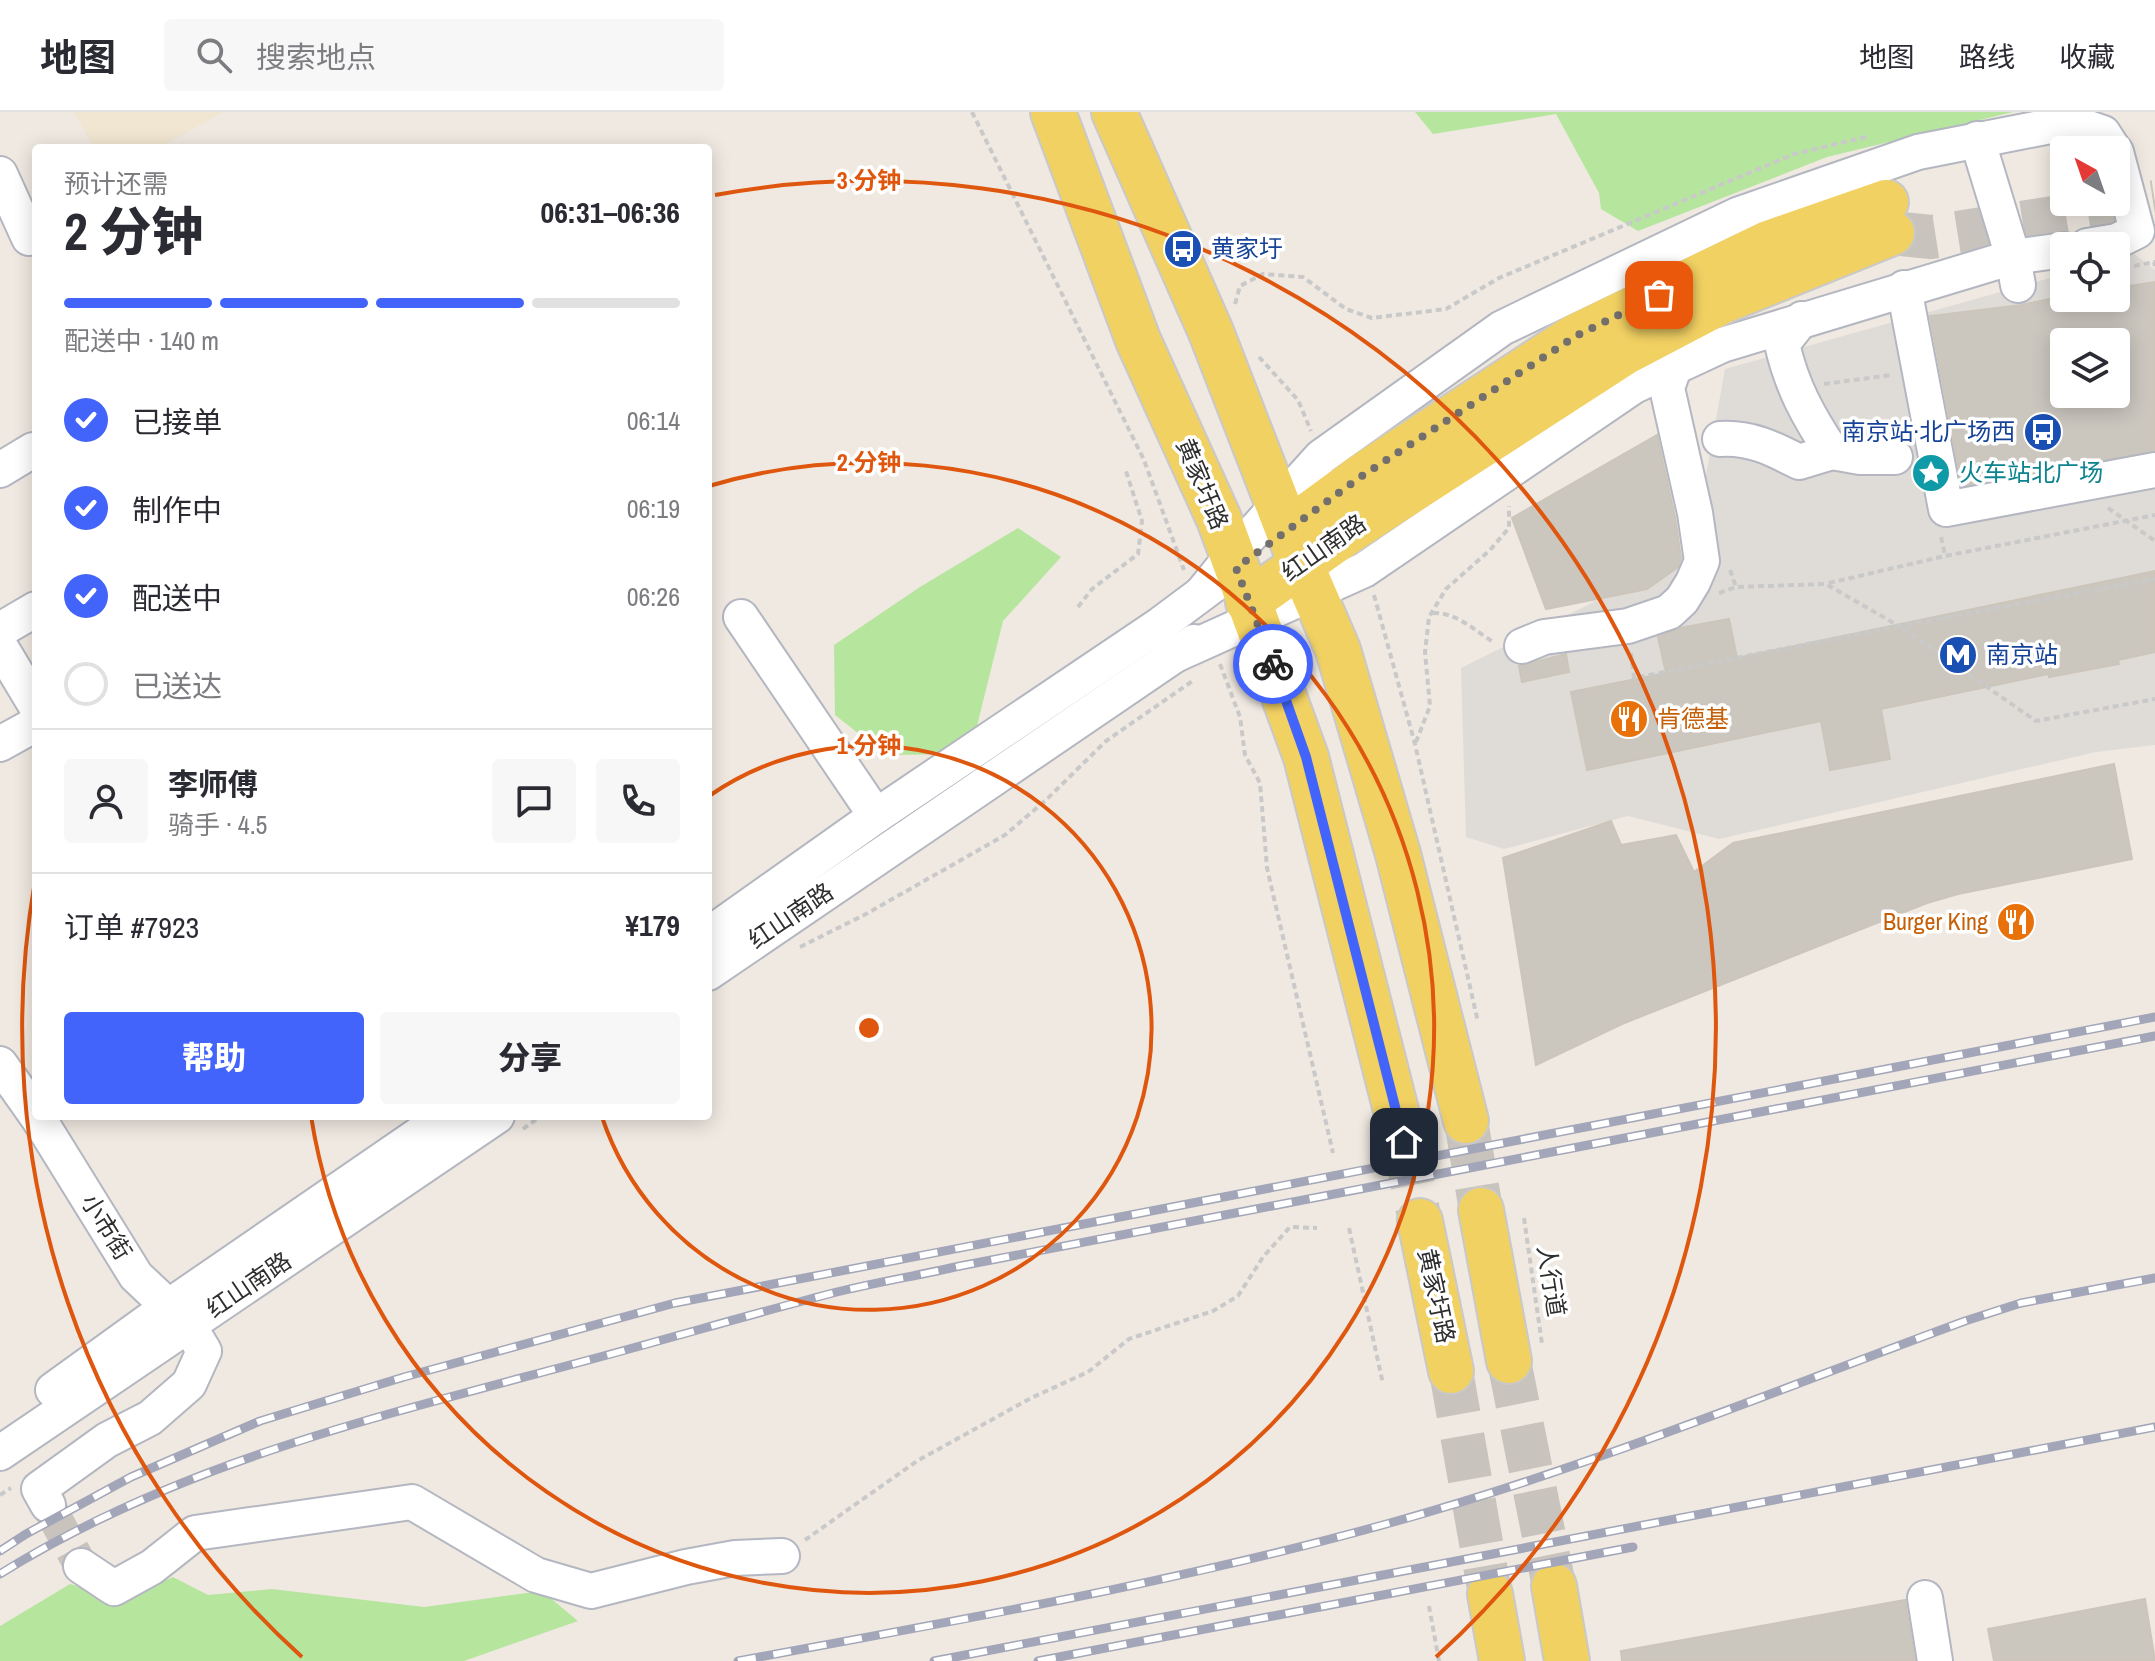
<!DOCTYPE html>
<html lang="zh">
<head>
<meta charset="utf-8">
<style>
  body { margin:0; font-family:"Archivo Narrow","Noto Sans SC",sans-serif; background:#f7f7f7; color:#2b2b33; height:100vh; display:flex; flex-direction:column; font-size:30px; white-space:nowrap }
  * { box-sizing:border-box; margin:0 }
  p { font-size:26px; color:#7c7c81 }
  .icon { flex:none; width:44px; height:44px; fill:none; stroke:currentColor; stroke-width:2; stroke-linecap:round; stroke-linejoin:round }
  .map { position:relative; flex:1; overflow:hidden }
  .details { position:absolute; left:32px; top:32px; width:680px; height:976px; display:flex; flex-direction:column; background:#fff; border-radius:8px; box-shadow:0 4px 20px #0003 }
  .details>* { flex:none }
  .needle { width:52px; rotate:320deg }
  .controls { position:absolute; left:2050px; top:24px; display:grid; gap:16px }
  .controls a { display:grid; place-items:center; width:80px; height:80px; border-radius:8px; background:#fff; box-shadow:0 4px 20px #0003; font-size:40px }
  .pin { position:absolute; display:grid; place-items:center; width:68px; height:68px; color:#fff; margin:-34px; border-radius:16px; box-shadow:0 4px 12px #0006 }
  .courier { position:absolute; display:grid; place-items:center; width:80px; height:80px; margin:-40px; border:6px solid #4264fb; border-radius:50%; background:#fff; color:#222; box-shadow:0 2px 10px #0007 }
  .overview em { font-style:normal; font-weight:800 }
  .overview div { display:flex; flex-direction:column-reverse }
  .overview { display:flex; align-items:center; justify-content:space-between; height:136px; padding:0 32px }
  h1 { font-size:52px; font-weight:800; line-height:60px }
  .bar { display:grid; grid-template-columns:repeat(4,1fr); gap:12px 8px; align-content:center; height:96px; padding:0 32px }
  .bar i { height:10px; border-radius:6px; background:#e1e1e2 }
  .bar .selected { background:#4264fb }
  .bar p { grid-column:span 4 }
  .line { display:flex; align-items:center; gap:20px; padding:0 32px; border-top:2px solid #e1e1e2 }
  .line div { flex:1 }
  .round { display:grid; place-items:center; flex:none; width:84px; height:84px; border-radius:8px; background:#f7f7f7 }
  ol { padding:0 32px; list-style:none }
  li { display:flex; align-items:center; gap:24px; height:88px }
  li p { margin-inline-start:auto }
  li .icon { padding:8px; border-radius:50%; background:#4264fb; color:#fff; stroke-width:4 }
  li:last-child { color:#7c7c81 }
  li i { width:44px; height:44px; border:4px solid #e1e1e2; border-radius:50% }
  .button { display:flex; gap:16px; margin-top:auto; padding:16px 32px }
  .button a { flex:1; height:92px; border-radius:8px; background:#4264fb; color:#fff; font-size:32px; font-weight:800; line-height:92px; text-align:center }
  .button a+a { background:#f7f7f7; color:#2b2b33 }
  header { display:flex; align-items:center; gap:48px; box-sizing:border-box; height:112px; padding:0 40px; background:#fff; border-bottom:2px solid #e1e1e2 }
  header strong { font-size:38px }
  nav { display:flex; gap:44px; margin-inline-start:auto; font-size:28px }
  .search { width:560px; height:72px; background:#f7f7f7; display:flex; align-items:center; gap:20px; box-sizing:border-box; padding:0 28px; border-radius:8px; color:#7c7c81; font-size:30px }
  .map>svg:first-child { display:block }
  .education { fill:#f0e6d1 }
  .green { fill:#b6e59e }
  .plaza { fill:#dfdcd8; fill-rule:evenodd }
  .building { fill:#cbc7bf; stroke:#cbc5ba; stroke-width:2; fill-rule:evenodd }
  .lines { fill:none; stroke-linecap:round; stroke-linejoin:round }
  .minor-tunnel { stroke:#c8c4bd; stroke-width:34; stroke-dasharray:34 17; stroke-linecap:butt }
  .major-tunnel { stroke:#c8c4bd; stroke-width:44; stroke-dasharray:44 22; stroke-linecap:butt }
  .minor-casing { stroke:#b4b7c1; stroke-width:38 }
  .major-casing { stroke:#c9c9c9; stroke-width:48 }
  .path { stroke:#c9c9c9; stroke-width:4; stroke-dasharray:6 4; stroke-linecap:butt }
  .minor { stroke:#fff; stroke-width:34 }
  .major { stroke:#f2d163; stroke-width:44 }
  .rail-casing { stroke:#a3a6b8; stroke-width:9 }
  .rail { stroke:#fff; stroke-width:6; stroke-dasharray:18; stroke-linecap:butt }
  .done { stroke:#726f6d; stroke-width:8; stroke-dasharray:0 14.4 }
  .route { stroke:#4264fb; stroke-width:10 }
  .ring { fill:none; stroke:#df570e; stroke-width:4 }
  .labels { text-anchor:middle; stroke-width:7; stroke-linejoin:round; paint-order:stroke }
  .transit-label { font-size:24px; fill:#164399; stroke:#fff; text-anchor:start }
  .culture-label { font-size:24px; fill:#0d838f; stroke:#fff; text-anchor:start }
  .street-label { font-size:24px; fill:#2e2e2e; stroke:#fff }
  .food-label { font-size:24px; fill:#c56008; stroke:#fff; text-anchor:start }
  .centre { fill:#df570e; stroke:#fff; stroke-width:4 }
  .ring-label { font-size:24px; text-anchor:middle; font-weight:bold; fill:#df570e; stroke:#fff; stroke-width:7; stroke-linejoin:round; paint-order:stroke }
</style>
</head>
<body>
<header>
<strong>地图</strong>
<div class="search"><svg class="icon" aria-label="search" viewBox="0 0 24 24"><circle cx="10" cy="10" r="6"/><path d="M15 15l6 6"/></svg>搜索地点</div>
<nav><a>地图</a><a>路线</a><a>收藏</a></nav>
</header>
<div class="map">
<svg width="2155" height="1549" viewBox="0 0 2155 1549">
  <rect width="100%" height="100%" fill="#efe9e1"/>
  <polygon class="education" points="74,0 223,0 159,36 94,36"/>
  <g class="green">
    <polygon points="1415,0 2013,0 1827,45 1638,119 1601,97 1599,81 1556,2 1433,22"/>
    <polygon points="1018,416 1061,445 1003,509 970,642 886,643 835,603 834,533 920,475"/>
    <polygon points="173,1465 208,1483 272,1477 424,1495 542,1479 578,1509 464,1549 0,1549 0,1514 70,1472 124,1487"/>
  </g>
  <path class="plaza" d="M2134,142L2155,158V633L2096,640L1719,727L1628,704L1504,737L1466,725L1461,556L1692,441L1725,257L2064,162V186H2116V147ZM2064,230H2116V282H2064Z"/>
  <g class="building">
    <path d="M2155,170V339L1962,374L1930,204L2021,193L2064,184V186H2116V176ZM2064,230H2116V282H2064Z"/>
    <polygon points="1657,323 1675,405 1681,446 1678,455 1647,477 1546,497 1512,406"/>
    <polygon points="2155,459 2155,540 2118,548 2119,552 2049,565 2048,562 1881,597 1890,647 1830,658 1821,609 1587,658 1571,580 1666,561 1658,525 1680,516 1729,507 1737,546"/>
    <polygon points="1566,542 1569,560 1522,570 1519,554"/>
    <polygon points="2114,652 2132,747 1958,782 1927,791 1622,912 1536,953 1503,746 1611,709 1621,733 1676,723 1694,760 1733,731"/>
    <polygon points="2145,1487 2155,1549 1994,1549 1988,1517"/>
    <polygon points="1905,1488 1915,1549 1622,1549 1621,1539"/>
  </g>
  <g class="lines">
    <polyline class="minor-tunnel" points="48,1393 81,1454"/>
    <g class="major-tunnel">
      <polyline points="1892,121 1931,125 2155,90"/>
      <polyline points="1466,1009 1481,1098"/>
      <polyline points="1404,1030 1420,1109"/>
      <polyline points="1509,1249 1554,1474"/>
      <polyline points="1451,1259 1490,1482"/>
    </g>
    <g class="minor-casing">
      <g id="minor">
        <polyline points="1977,27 2013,145 2018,173"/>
        <polyline points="0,62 29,126 36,123"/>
        <polyline points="2087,134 2117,129 2137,119 2116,40"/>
        <polyline points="1904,176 1946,397 2155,358"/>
        <path d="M1802,207L1782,232C1792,275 1808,304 1832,340L1860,345H1895"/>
        <path d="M1720,327C1750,325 1772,336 1799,350L1832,340"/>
        <polyline points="0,358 33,338"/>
        <polyline points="1202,481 1232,444 1321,345 1502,216 1737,103 1918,40 2071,10 2103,21 2114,38"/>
        <polyline points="741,505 876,704"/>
        <polyline points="0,518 36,497"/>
        <polyline points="0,534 36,594"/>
        <polyline points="1522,534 1544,525 1628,514 1669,500 1682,488 1693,470 1702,449 1695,401 1667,276 1674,256"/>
        <polyline points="1175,543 1364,458 1634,274 1722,233 2013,145 2064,138"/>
        <polyline points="0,632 36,612"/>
        <polyline points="708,823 876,704 1161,512 1220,468"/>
        <polyline points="708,861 1194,530"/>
        <polyline points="0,952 36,1003"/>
        <polyline points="37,1004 136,1164 189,1214 204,1239 189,1272 150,1306 107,1328 39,1377 48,1393"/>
        <polyline points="53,1278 168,1195 446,1004"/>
        <polyline points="0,1341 497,1004"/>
        <polyline points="81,1454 114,1476 152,1455 195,1421 412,1390 536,1463 591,1479 686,1455 735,1446 782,1444"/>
        <polyline points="1925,1486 1935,1549"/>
      </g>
    </g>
    <g class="major-casing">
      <g id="major">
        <polyline points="1053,0 1138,228 1219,407 1306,645 1404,1030"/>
        <polyline points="1114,0 1211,220 1301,452 1338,538 1398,742 1466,1009"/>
        <polyline points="1288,418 1359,366 1576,224 1768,131 1886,90"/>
        <polyline points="1248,490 1349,419 1624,241 1723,189 1892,121"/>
        <polyline points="1481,1098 1509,1249"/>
        <polyline points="1420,1109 1451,1259"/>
        <polyline points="1554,1474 1567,1549"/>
        <polyline points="1490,1482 1502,1549"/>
      </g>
    </g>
    <g class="path">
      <polyline points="972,0 1144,348 1184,458"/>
      <polyline points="2134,154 2154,150 2155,154"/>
      <polyline points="1235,192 1240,174 1263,162 1303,165 1346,197 1372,206 1446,197 1499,166 1794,42 1870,24"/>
      <polyline points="1259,245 1298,288 1311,319"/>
      <polyline points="1824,272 1891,263"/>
      <polyline points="2108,396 2155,429"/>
      <polyline points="1941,425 1945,443"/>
      <polyline points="1730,458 1736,475"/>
      <polyline points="1829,471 1945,444 2155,403"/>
      <polyline points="1719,481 1736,475 1826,472 1899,514 2155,467"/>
      <polyline points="1374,483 1415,632 1478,910"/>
      <polyline points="1078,495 1092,477 1138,442 1142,409 1125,356"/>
      <path d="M1433,501C1457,500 1476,520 1495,531"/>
      <polyline points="1631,541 1634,566 1899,514 2036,609 2155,587"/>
      <polyline points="1220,552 1240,605 1245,643 1260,671 1267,756 1333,1041"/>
      <polyline points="1416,630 1430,594 1425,540 1429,505 1446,477 1490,438 1509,416 1509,394"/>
      <polyline points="800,835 866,802 1005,723 1046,688 1106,629 1194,568"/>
      <polyline points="523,1017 541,1004"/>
      <polyline points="1524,1106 1542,1232"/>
      <polyline points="1349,1116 1383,1272"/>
      <polyline points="0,1383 11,1376"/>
      <polyline points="805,1428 917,1349 1031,1286 1088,1260 1129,1227 1213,1199 1238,1184 1263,1145 1290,1115 1317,1116"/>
      <polyline points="1429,1494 1439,1549"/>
    </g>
    <use href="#minor" class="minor"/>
    <use href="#major" class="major"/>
    <g class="rail-casing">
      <g id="rail">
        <polyline points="0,1439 26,1422 131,1365 260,1309 404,1265 675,1191 2155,905"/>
        <path d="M0,1462C173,1354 371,1306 566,1254C654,1231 741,1205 829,1182C872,1171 916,1164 960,1154L2155,924"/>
        <path d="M738,1549C958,1508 1181,1470 1397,1409C1590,1355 1777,1278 1965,1209L2021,1191L2155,1166"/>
        <polyline points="934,1549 2155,1315"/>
        <polyline points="1038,1549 1633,1435"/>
      </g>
    </g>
    <use href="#rail" class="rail"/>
  </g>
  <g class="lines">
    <polyline class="done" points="1273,552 1236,456 1359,366 1576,224 1659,183"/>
    <polyline class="route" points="1273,552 1306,645 1404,1030"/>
  </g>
  <g class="ring">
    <path d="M709 684A282 282 0 1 1 602 1005"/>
    <path d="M709 374A565 565 0 1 1 311 1004"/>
    <path d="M302 1545A847 847 0 0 1 35 769M715 83A847 847 0 0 1 1436 1545"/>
  </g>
  <defs>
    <g id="bus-disc" transform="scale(2)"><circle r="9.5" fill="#1a4fb4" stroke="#fff"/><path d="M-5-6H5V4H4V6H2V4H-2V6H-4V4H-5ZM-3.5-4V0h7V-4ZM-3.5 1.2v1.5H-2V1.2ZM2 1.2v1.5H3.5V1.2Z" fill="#fff"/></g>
    <g id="sight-disc" transform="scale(2)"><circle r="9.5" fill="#0f9aa8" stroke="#fff"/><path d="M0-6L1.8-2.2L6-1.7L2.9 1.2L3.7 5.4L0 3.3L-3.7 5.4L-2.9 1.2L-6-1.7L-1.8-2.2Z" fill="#fff"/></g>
    <g id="metro-disc" transform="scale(2)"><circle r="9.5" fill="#1a4fb4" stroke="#fff"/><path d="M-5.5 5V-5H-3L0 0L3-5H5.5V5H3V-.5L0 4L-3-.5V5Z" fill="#fff"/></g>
    <g id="restaurant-disc" transform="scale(2)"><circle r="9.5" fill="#e8710a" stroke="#fff"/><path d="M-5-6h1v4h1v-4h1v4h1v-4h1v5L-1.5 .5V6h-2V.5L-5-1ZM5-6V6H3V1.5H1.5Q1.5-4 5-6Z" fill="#fff"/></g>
  </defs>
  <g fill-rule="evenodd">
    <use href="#bus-disc" x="1183" y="137"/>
    <use href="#bus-disc" x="2043" y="320"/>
    <use href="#sight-disc" x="1931" y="361"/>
    <use href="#metro-disc" x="1958" y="543"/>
    <use href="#restaurant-disc" x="1629" y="607"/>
    <use href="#restaurant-disc" x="2016" y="810"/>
  </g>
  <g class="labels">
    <g class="transit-label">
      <text x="1211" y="145">黄家圩</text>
      <text x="2015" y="328" text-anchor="end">南京站·北广场西</text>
      <text x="1986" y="551">南京站</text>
    </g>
    <g class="culture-label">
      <text x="1959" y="369">火车站北广场</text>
    </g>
    <g class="street-label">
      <text transform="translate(1202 372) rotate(67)" y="8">黄家圩路</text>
      <text transform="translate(1324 436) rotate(-35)" y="8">红山南路</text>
      <text transform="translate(791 804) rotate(-34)" y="8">红山南路</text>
      <text transform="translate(106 1115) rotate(58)" y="8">小市街</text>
      <text transform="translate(1551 1169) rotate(81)" y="8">人行道</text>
      <text transform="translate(249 1173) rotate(-34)" y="8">红山南路</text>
      <text transform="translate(1436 1184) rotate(78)" y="8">黄家圩路</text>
    </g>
    <g class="food-label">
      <text x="1657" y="615">肯德基</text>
      <text x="1988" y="818" text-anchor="end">Burger King</text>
    </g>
  </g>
  <circle cx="869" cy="916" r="12" class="centre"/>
  <g class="ring-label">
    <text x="869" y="77">3 分钟</text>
    <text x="869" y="359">2 分钟</text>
    <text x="869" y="642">1 分钟</text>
  </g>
</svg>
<div class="controls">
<a><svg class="needle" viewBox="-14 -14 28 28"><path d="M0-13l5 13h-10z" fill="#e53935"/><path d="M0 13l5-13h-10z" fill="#7c7c81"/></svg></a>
<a><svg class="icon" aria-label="locate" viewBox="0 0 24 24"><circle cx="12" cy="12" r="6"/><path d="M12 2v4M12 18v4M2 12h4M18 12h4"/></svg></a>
<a><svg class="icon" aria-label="layers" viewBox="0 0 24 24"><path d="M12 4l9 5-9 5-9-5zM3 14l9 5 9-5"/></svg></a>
</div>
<div class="pin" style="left:1659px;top:183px;background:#ea580c"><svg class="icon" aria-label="bag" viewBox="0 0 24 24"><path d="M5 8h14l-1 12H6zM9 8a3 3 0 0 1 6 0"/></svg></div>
<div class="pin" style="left:1404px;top:1030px;background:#1f2937"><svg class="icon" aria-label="home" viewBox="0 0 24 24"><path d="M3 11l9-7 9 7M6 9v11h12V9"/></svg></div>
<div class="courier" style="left:1273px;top:552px"><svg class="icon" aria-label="bike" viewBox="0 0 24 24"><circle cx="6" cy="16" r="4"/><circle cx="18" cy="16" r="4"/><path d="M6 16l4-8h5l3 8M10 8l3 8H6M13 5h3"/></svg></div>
<section class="details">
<div class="overview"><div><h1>2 分钟</h1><p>预计还需</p></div><em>06:31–06:36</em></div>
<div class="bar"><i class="selected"></i><i class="selected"></i><i class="selected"></i><i></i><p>配送中 · 140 m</p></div>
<ol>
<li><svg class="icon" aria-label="check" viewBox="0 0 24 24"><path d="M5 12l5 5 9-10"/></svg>已接单<p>06:14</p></li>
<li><svg class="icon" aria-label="check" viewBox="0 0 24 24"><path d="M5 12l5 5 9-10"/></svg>制作中<p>06:19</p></li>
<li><svg class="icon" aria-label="check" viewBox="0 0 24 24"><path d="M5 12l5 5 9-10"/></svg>配送中<p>06:26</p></li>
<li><i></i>已送达</li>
</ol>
<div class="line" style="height:144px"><a class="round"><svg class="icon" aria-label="person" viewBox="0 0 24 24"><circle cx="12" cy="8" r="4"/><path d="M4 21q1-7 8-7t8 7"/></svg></a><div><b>李师傅</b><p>骑手 · 4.5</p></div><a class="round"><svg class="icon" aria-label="chat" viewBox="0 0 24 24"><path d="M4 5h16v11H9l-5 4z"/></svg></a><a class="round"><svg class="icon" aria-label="phone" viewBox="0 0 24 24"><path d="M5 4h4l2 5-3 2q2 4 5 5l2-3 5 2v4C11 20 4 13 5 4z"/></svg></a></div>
<div class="line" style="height:104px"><div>订单 #7923</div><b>¥179</b></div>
<div class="button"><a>帮助</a><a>分享</a></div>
</section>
</div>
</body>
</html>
